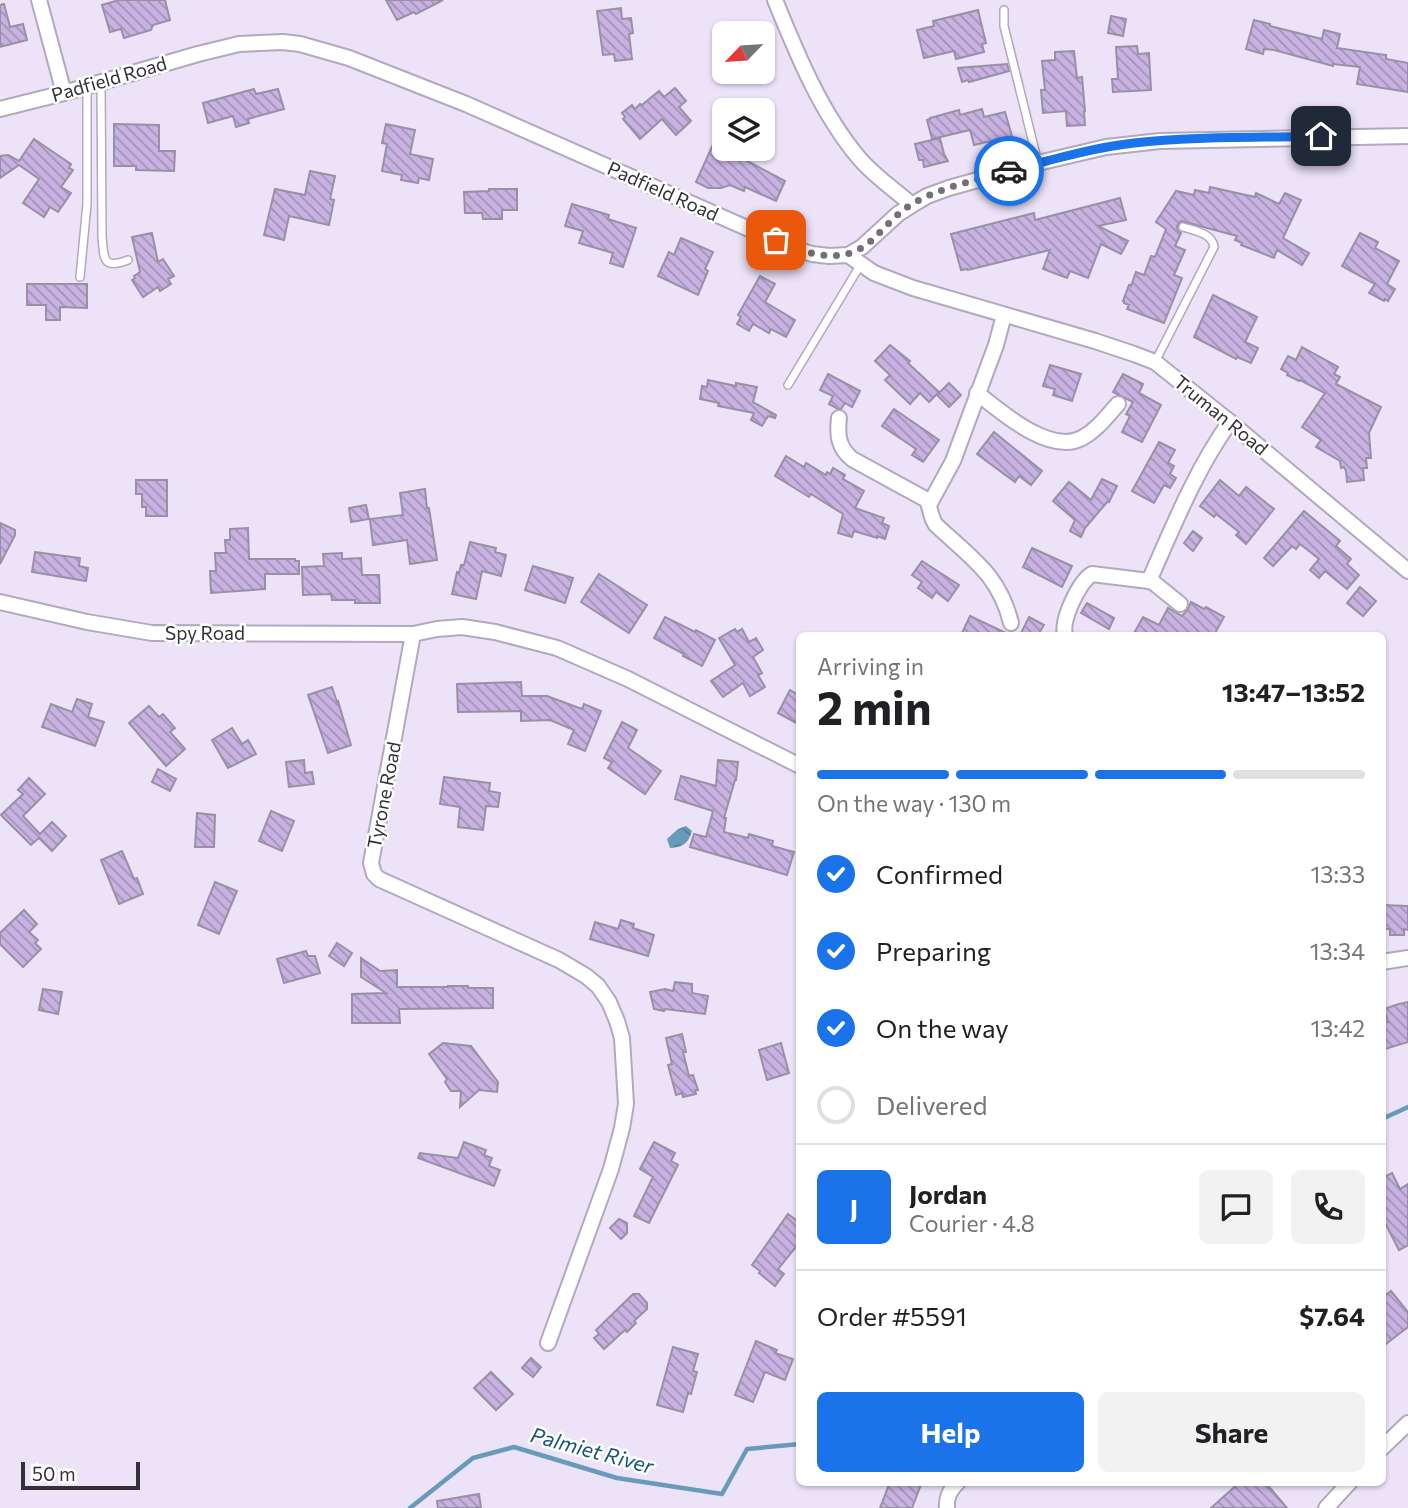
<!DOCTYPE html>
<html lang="en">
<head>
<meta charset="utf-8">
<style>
  body { margin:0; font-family:Commissioner,sans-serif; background:#f2f2f2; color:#202124; height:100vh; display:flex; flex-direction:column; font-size:26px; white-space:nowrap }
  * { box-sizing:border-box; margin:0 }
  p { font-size:23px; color:#757577 }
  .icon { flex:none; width:38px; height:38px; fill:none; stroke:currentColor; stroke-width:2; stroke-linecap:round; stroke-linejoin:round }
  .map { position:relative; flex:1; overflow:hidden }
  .drawer { position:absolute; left:796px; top:632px; width:590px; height:854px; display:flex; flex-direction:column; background:#fff; border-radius:10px; box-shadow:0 2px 5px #0004 }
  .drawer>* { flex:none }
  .needle { width:46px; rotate:245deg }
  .tools { position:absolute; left:712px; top:21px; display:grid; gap:14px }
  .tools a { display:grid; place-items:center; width:63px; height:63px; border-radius:10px; background:#fff; box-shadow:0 2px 5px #0004; font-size:35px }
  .scale { position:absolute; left:21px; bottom:18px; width:119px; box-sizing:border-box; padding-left:7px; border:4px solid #333038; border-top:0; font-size:19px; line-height:24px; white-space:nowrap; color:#333038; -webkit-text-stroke:5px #fff; paint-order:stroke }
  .pin { position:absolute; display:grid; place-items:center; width:60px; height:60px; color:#fff; margin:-30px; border-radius:14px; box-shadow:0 4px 10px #0006 }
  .courier { position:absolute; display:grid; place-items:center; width:70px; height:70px; margin:-35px; border:5px solid #1a73e8; border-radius:50%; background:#fff; color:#222; box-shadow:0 2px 9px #0007 }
  .head em { font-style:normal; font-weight:700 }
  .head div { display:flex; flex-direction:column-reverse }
  .head { display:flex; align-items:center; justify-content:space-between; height:119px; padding:0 21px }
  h1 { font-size:46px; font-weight:700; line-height:52px }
  .bar { display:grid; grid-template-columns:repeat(4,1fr); gap:10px 7px; align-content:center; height:84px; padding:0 21px }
  .bar i { height:9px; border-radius:5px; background:#e0e0e0 }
  .bar .active { background:#1a73e8 }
  .bar p { grid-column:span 4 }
  .line { display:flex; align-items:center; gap:18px; padding:0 21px; border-top:2px solid #e0e0e0 }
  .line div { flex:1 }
  .round { display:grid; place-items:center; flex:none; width:74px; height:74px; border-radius:10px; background:#f2f2f2 }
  ol { padding:0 21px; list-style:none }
  li { display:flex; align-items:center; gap:21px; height:77px }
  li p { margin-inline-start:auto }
  li .icon { padding:7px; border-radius:50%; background:#1a73e8; color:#fff; stroke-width:4 }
  li:last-child { color:#757577 }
  li i { width:38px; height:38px; border:4px solid #e0e0e0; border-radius:50% }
  .action { display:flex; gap:14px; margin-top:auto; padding:14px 21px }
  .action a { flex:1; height:80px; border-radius:10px; background:#1a73e8; color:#fff; font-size:28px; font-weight:700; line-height:80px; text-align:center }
  .action a+a { background:#f2f2f2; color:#202124 }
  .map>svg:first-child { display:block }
  .water { fill:url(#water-waves) }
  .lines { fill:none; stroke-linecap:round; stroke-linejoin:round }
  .stream { stroke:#689bb9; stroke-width:4.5 }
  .building { fill:url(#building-back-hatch); stroke:#9890a4; stroke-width:2 }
  .service-casing { stroke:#b2a9bd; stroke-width:10 }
  .minor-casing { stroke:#b2a9bd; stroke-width:18 }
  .service { stroke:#fff; stroke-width:7 }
  .minor { stroke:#fff; stroke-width:14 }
  .done { stroke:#746f7b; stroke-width:7; stroke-dasharray:0 12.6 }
  .route { stroke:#1a73e8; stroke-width:9 }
  .labels { text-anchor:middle; stroke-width:5; stroke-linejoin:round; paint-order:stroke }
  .street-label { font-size:19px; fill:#333038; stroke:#fff }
  .water-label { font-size:21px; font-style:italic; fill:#165575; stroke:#fff }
</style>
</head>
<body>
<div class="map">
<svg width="1408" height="1508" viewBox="0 0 1408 1508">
  <defs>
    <pattern id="water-waves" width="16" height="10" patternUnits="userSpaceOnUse" patternTransform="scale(1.75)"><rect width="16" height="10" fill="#689bb9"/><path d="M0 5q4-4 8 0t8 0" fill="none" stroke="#567f97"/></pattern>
    <pattern id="building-back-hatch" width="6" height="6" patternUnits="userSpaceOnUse" patternTransform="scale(1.75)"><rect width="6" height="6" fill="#c8b2e2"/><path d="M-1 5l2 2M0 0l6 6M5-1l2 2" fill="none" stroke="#a391b8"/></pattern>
  </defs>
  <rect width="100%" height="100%" fill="#ece3f8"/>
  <path class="water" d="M686,826L692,831C688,844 683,847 670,848L667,839L678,829Z"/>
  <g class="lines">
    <g class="stream">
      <polyline points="1382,1119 1408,1107"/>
      <polyline points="410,1508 473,1458 514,1447 617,1478 722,1494 747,1449 800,1444"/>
    </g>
  </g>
  <g class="building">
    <polygon points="119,0 165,0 170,20 153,25 151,30 124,38 121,29 110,32 102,5"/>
    <polygon points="386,0 443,0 416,14 414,12 397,20"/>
    <polygon points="4,4 10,27 23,24 27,40 0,47 0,5"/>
    <polygon points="621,8 622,19 631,18 633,33 629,34 632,59 615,61 614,54 603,55 597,11"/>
    <polygon points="978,10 986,43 982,44 984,52 956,59 954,51 924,58 917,30 934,26 933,21"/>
    <polygon points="1111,16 1126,19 1123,36 1108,33"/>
    <polygon points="1254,20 1270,24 1270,26 1322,39 1324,30 1340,34 1337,48 1386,55 1386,59 1408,63 1408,92 1357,84 1360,67 1333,64 1333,66 1274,50 1264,49 1263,54 1246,49"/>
    <polygon points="1137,46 1138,54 1149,53 1151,90 1113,92 1112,79 1118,79 1116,47"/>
    <polygon points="1074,51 1077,78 1082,77 1085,111 1084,111 1085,125 1067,126 1066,111 1043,113 1041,90 1045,90 1042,61 1055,60 1055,52"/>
    <polygon points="1007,64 1009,71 969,82 968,80 962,82 958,68"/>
    <polygon points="675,88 686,101 679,107 691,121 676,135 662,119 640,139 623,119 625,117 622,113 632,105 635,109 640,104 642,105 659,91 664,97"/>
    <polygon points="254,89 256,94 278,89 284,109 248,119 249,123 236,127 233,116 208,123 203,103"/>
    <polygon points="982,109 984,117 1005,112 1012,136 974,145 970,130 932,139 927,120 930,119 930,118 959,110 960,115"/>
    <polygon points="114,124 159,125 159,151 175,151 174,171 136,170 136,166 114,166"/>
    <polygon points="386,124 415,130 410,154 433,159 429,180 419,178 418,183 401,180 402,175 382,171 387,144 382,143"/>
    <polygon points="940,138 944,154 948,161 924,167 923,160 919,160 915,144"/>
    <polygon points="34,139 71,164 69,168 73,170 61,187 71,193 58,212 50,207 44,217 23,203 39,179 19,165 0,178 0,156 8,155 19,161"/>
    <polygon points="714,142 748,159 747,161 785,181 776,201 745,187 744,191 730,185 721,188 708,188 696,182"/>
    <polygon points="310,171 335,176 330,199 334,200 329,225 289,216 284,240 264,235 275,189 305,195"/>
    <polygon points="1210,187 1255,197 1256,193 1279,204 1285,193 1301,200 1283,238 1309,253 1302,265 1277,250 1274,258 1241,245 1242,243 1235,240 1237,236 1181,221 1177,226 1178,231 1181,233 1175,246 1185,250 1174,275 1182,278 1164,323 1127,309 1129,305 1124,303 1124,301 1123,301 1129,285 1131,286 1136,272 1144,275 1151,256 1155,257 1166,229 1156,222 1176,191 1194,195 1195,190 1209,193"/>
    <polygon points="489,189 517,189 517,210 502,210 502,219 483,219 482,213 465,213 464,192 489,191"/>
    <polygon points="1120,198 1126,220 1098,226 1128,241 1121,254 1101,244 1088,278 1070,271 1067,278 1043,269 1050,250 968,270 967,269 961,270 951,234 1034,213 1035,220"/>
    <polygon points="572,204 609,215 608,219 636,228 623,267 610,263 613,253 579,243 583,231 565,226"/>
    <polygon points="152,233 158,262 163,259 174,276 168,279 171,284 160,291 158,287 143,297 132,280 135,278 134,276 140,272 132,237"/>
    <polygon points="1360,233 1378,242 1375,248 1399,261 1387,284 1395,289 1388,301 1385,299 1384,301 1369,293 1375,284 1342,266"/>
    <polygon points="681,238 713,252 705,269 708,271 698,295 658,276 669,252 674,255"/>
    <polygon points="760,276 775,284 765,302 795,320 786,337 771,329 769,333 753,324 749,331 737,324 741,317 738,315"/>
    <polygon points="27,284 87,284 87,308 60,307 60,320 46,320 46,305 27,305"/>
    <polygon points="1213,295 1257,317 1245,342 1258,348 1251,363 1237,357 1236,359 1194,337"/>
    <polygon points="890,345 910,361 908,363 939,392 929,402 920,393 910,404 885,380 890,375 875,361"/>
    <polygon points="1302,347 1338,367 1334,374 1340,377 1336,384 1381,407 1369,433 1371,458 1366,458 1367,468 1363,468 1364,480 1347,482 1346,471 1344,467 1341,468 1340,461 1316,447 1321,440 1302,427 1325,393 1300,380 1299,381 1287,375 1288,373 1281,369 1288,356 1296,360"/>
    <polygon points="1050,365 1081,374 1072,401 1053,395 1055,389 1043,386"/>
    <polygon points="828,374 860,391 852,407 845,403 841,409 838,409 829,404 833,396 820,390"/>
    <polygon points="1123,374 1143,384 1139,393 1161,405 1142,442 1122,432 1130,416 1126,414 1133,402 1113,392"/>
    <polygon points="708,380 736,386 736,383 757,387 753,402 776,415 775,418 768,416 762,426 751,420 754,413 718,406 719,403 700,399 702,386 707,387"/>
    <polygon points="949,383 961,395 949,407 937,395"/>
    <polygon points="894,409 939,440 923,462 912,455 916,449 882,426"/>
    <polygon points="994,432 1042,471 1031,485 1019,476 1015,482 977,454"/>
    <polygon points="1159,442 1175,450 1168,463 1174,466 1170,474 1176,478 1170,488 1164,485 1154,503 1132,491"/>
    <polygon points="786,456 804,467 806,463 826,475 827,472 830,474 833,468 845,475 843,479 864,491 855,508 884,518 882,523 889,526 885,539 877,536 877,538 854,531 852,537 838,533 843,514 811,494 809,497 775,476"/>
    <polygon points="1102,479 1117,486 1109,502 1108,501 1085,528 1081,537 1070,531 1075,520 1053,501 1069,482 1091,500"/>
    <polygon points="136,480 167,480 167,516 146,516 146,507 142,507 142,494 136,494"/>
    <polygon points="1220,480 1239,496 1246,487 1274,509 1246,544 1236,535 1239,532 1216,514 1214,517 1200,506"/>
    <polygon points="425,489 427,508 429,508 437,560 410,564 407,540 373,545 370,519 403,515 400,493"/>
    <polygon points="366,505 369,519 351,522 349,508"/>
    <polygon points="1304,511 1340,541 1336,546 1351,559 1347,564 1359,575 1347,589 1325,571 1319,578 1310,570 1319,559 1300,544 1296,549 1292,546 1273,566 1264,558"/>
    <polygon points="0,523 15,530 15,535 0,564"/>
    <polygon points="248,528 249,559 295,559 295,561 299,561 299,574 265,574 265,589 211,593 210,571 216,571 215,553 226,553 225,540 230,540 230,529"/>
    <polygon points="1193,531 1202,538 1193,551 1184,543"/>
    <polygon points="470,542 496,548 495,552 506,555 501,576 482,571 476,599 452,594 457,572 459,573 461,565 464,565"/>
    <polygon points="1032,548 1072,566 1062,587 1023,567"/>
    <polygon points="35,552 80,558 79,566 88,568 86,581 32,572"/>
    <polygon points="342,553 342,559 361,558 362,575 379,575 380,603 355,603 355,600 332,600 331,594 303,595 302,567 324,566 323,554"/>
    <polygon points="922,561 959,585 948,601 936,592 932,598 918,588 922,582 912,575"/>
    <polygon points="533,566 573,578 565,603 525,590"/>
    <polygon points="599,574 647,605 629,633 581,602"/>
    <polygon points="1360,587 1376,601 1363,616 1347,603"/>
    <polygon points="1191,602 1204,609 1206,607 1224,617 1214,635 1133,635 1143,617 1159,625 1168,608 1182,616 1188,609"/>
    <polygon points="1087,603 1114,618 1109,629 1081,613"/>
    <polygon points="970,616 1010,635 961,635"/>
    <polygon points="665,617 695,632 696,630 715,640 702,666 683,656 684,654 654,638"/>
    <polygon points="1029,617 1044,625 1038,635 1020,635"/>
    <polygon points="735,629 737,632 742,629 749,642 756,638 763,650 753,657 762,673 758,675 765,687 750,696 743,683 723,697 711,681 735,665 719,638"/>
    <polygon points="521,682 522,696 547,696 582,709 584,704 601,711 585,751 568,744 574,730 550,720 521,721 521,711 458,712 457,684"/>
    <polygon points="332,687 337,702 338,701 351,745 328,753 308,695"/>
    <polygon points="790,690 800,696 800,725 778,713"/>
    <polygon points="77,699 92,704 88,717 104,722 95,746 42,727 51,704 72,712"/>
    <polygon points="149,706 159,717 163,714 175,728 170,732 185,749 166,766 129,723"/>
    <polygon points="622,722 637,730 628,748 661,771 645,794 608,768 612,762 604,758"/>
    <polygon points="232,728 242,744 248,740 256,754 228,768 212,740"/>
    <polygon points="304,760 305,773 312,772 314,784 289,787 286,762"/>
    <polygon points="718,760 738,762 736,780 735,780 724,818 726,818 724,832 748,838 749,834 773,841 772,846 794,852 787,875 690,847 694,834 706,837 713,811 675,799 681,776 716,786"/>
    <polygon points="158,769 176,779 170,791 152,782"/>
    <polygon points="444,777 490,783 489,791 500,793 498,807 486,806 483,830 458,827 460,807 440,804"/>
    <polygon points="29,778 45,794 23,816 40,834 52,822 66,836 52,851 39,838 31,845 1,815 23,794 18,790"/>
    <polygon points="271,811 294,821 282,851 259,841"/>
    <polygon points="197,813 215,815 214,847 195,847"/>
    <polygon points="122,851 134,879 137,878 143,894 119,904 101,860"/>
    <polygon points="215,882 237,891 219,934 198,925"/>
    <polygon points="1382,905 1408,906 1408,930 1404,929 1404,935 1390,935 1390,929 1382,929"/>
    <polygon points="24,910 37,924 29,932 38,940 35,943 41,949 23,967 0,944 0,933"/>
    <polygon points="621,920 634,924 633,928 654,935 648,956 590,939 595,922 618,929"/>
    <polygon points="337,943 352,953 344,966 329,956"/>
    <polygon points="306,951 308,956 315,956 320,973 284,983 277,959"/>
    <polygon points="361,958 380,971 397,970 397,987 448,987 448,986 468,986 468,988 493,988 493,1008 399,1009 400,1023 352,1023 352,994 386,993 361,977"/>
    <polygon points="675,982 692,984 692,993 708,996 705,1014 665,1009 664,1011 654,1009 650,992 665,989 673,991"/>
    <polygon points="43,989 62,992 58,1014 39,1010"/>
    <polygon points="1408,1002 1408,1042 1382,1050 1382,1024 1388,1022 1384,1009 1399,1004"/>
    <polygon points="682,1034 686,1052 683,1052 689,1076 693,1075 698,1090 695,1090 696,1094 683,1097 682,1093 676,1095 668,1065 672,1064 666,1038"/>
    <polygon points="443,1043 471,1046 498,1082 497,1092 479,1090 460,1107 461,1091 451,1091 445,1082 447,1079 429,1054"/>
    <polygon points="781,1043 789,1073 767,1080 759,1050"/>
    <polygon points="464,1142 486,1150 484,1155 492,1158 489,1166 500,1170 494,1186 418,1158 420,1153 458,1158"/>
    <polygon points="654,1142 675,1153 671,1161 678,1165 649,1223 634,1216 653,1177 640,1169"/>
    <polygon points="1392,1173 1400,1189 1408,1184 1408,1245 1399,1250 1382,1217 1382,1178"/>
    <polygon points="788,1214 800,1223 800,1242 778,1269 784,1274 775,1286 759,1273 760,1271 752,1265"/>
    <polygon points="619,1219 627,1223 627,1233 621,1239 610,1228"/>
    <polygon points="1391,1291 1408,1312 1408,1327 1382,1347 1382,1298"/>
    <polygon points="633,1294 639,1294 647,1303 647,1309 634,1321 636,1323 627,1332 625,1330 604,1349 594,1338 599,1334 596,1330"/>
    <polygon points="756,1341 777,1350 775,1353 793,1359 785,1380 765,1372 753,1402 735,1395"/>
    <polygon points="673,1347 698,1354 693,1371 697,1372 691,1394 688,1393 683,1412 657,1405"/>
    <polygon points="531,1358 541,1367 533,1377 522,1368"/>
    <polygon points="491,1372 513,1394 496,1410 474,1388"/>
    <polygon points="890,1482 922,1482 912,1508 880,1508"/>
    <polygon points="1240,1482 1265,1482 1287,1508 1211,1508"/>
    <polygon points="479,1494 481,1508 438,1508 437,1501"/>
  </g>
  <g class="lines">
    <g class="service-casing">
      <g id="service">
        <polyline points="1004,10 1004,26 1038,163"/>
        <path d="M101,82L102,236C104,258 102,270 128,260"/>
        <polyline points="80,277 87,204 87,86"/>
        <path d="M1155,362L1214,247C1212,233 1195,231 1183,227"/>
        <polyline points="788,385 861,264"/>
      </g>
    </g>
    <g class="minor-casing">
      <g id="minor">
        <polyline points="39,0 64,93"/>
        <path d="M775,0C797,54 821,113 859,158C874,176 894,189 912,205"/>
        <polyline points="0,109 64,93 198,54 239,44 283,42 300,44 349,58 466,104 792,248 812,254 829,256 848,255 862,247 898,214 912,205 927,196 949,188 1038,163 1106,147 1160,141 1408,136"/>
        <polyline points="848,255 874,273 913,288 1095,341 1134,354 1155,362 1230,422 1408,571"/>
        <path d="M977,393C1001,412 1050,455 1082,438C1097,430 1107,416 1118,404"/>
        <path d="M839,418C837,435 838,447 852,459L927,500C931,509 930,517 936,525C970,557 999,574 1011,623"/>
        <polyline points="929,505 953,461 996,345 1004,315"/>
        <path d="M1149,581C1172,529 1197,467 1230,422"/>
        <polyline points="0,602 87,622 152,633 413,634 437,629 462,627 495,632 557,648 628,679 800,766"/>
        <polyline points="413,634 371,863 374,874 379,879 559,960 586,976 598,986 609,1002 617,1021 622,1038 626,1104 622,1128 611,1169 548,1343"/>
        <path d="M1065,635C1061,620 1079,582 1092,574L1149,581L1154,583L1180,604"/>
        <polyline points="1382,962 1408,958"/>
        <polyline points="1382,1448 1408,1423"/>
        <path d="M947,1508C946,1497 950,1490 958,1482"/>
        <polyline points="1326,1508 1350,1482"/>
      </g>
    </g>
    <use href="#service" class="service"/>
    <use href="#minor" class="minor"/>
  </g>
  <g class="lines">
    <path class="done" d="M776,240C807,254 843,267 872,240C885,228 896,214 912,204C941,187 977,180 1009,171"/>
    <path class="route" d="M1009,171C1050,160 1091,148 1134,143C1195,136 1259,138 1321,136"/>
  </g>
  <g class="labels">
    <g class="street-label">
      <text transform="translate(109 79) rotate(-16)" y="7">Padfield Road</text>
      <text transform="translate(663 191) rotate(24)" y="7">Padfield Road</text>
      <text transform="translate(1221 415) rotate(39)" y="7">Truman Road</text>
      <text x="205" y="640">Spy Road</text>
      <text transform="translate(384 795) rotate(-79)" y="7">Tyrone Road</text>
    </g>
    <g class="water-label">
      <text transform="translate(592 1451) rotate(15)" y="7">Palmiet River</text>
    </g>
  </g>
</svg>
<div class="tools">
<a><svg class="needle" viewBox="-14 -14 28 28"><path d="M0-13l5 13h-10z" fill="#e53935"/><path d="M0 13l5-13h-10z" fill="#757577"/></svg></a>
<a><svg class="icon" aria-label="layers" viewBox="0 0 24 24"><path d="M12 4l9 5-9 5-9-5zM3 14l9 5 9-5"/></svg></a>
</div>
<div class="scale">50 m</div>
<div class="pin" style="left:776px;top:240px;background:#ea580c"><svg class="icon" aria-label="bag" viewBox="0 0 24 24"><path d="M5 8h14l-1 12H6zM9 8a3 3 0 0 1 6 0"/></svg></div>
<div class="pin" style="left:1321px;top:136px;background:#1f2937"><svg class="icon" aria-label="home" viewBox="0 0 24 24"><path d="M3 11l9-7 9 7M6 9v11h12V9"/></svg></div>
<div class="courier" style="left:1009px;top:171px"><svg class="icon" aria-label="car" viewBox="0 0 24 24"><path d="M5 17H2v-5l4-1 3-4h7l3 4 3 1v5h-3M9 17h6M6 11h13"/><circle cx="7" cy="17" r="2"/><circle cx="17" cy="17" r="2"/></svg></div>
<section class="drawer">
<div class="head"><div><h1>2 min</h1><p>Arriving in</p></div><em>13:47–13:52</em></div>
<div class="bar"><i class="active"></i><i class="active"></i><i class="active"></i><i></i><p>On the way · 130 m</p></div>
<ol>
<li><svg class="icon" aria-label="check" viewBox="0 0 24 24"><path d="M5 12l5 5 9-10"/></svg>Confirmed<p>13:33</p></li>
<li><svg class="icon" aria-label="check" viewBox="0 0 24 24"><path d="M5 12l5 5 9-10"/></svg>Preparing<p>13:34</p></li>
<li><svg class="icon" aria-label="check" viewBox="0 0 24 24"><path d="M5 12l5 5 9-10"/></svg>On the way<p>13:42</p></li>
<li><i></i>Delivered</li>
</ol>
<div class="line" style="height:126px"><b class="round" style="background:#1a73e8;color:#fff">J</b><div><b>Jordan</b><p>Courier · 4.8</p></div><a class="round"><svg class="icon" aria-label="chat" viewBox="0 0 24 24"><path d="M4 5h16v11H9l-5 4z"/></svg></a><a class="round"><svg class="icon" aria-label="phone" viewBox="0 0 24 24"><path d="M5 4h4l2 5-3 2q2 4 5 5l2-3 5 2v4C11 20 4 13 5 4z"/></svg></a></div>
<div class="line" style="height:91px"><div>Order #5591</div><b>$7.64</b></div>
<div class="action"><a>Help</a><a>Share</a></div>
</section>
</div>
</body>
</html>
